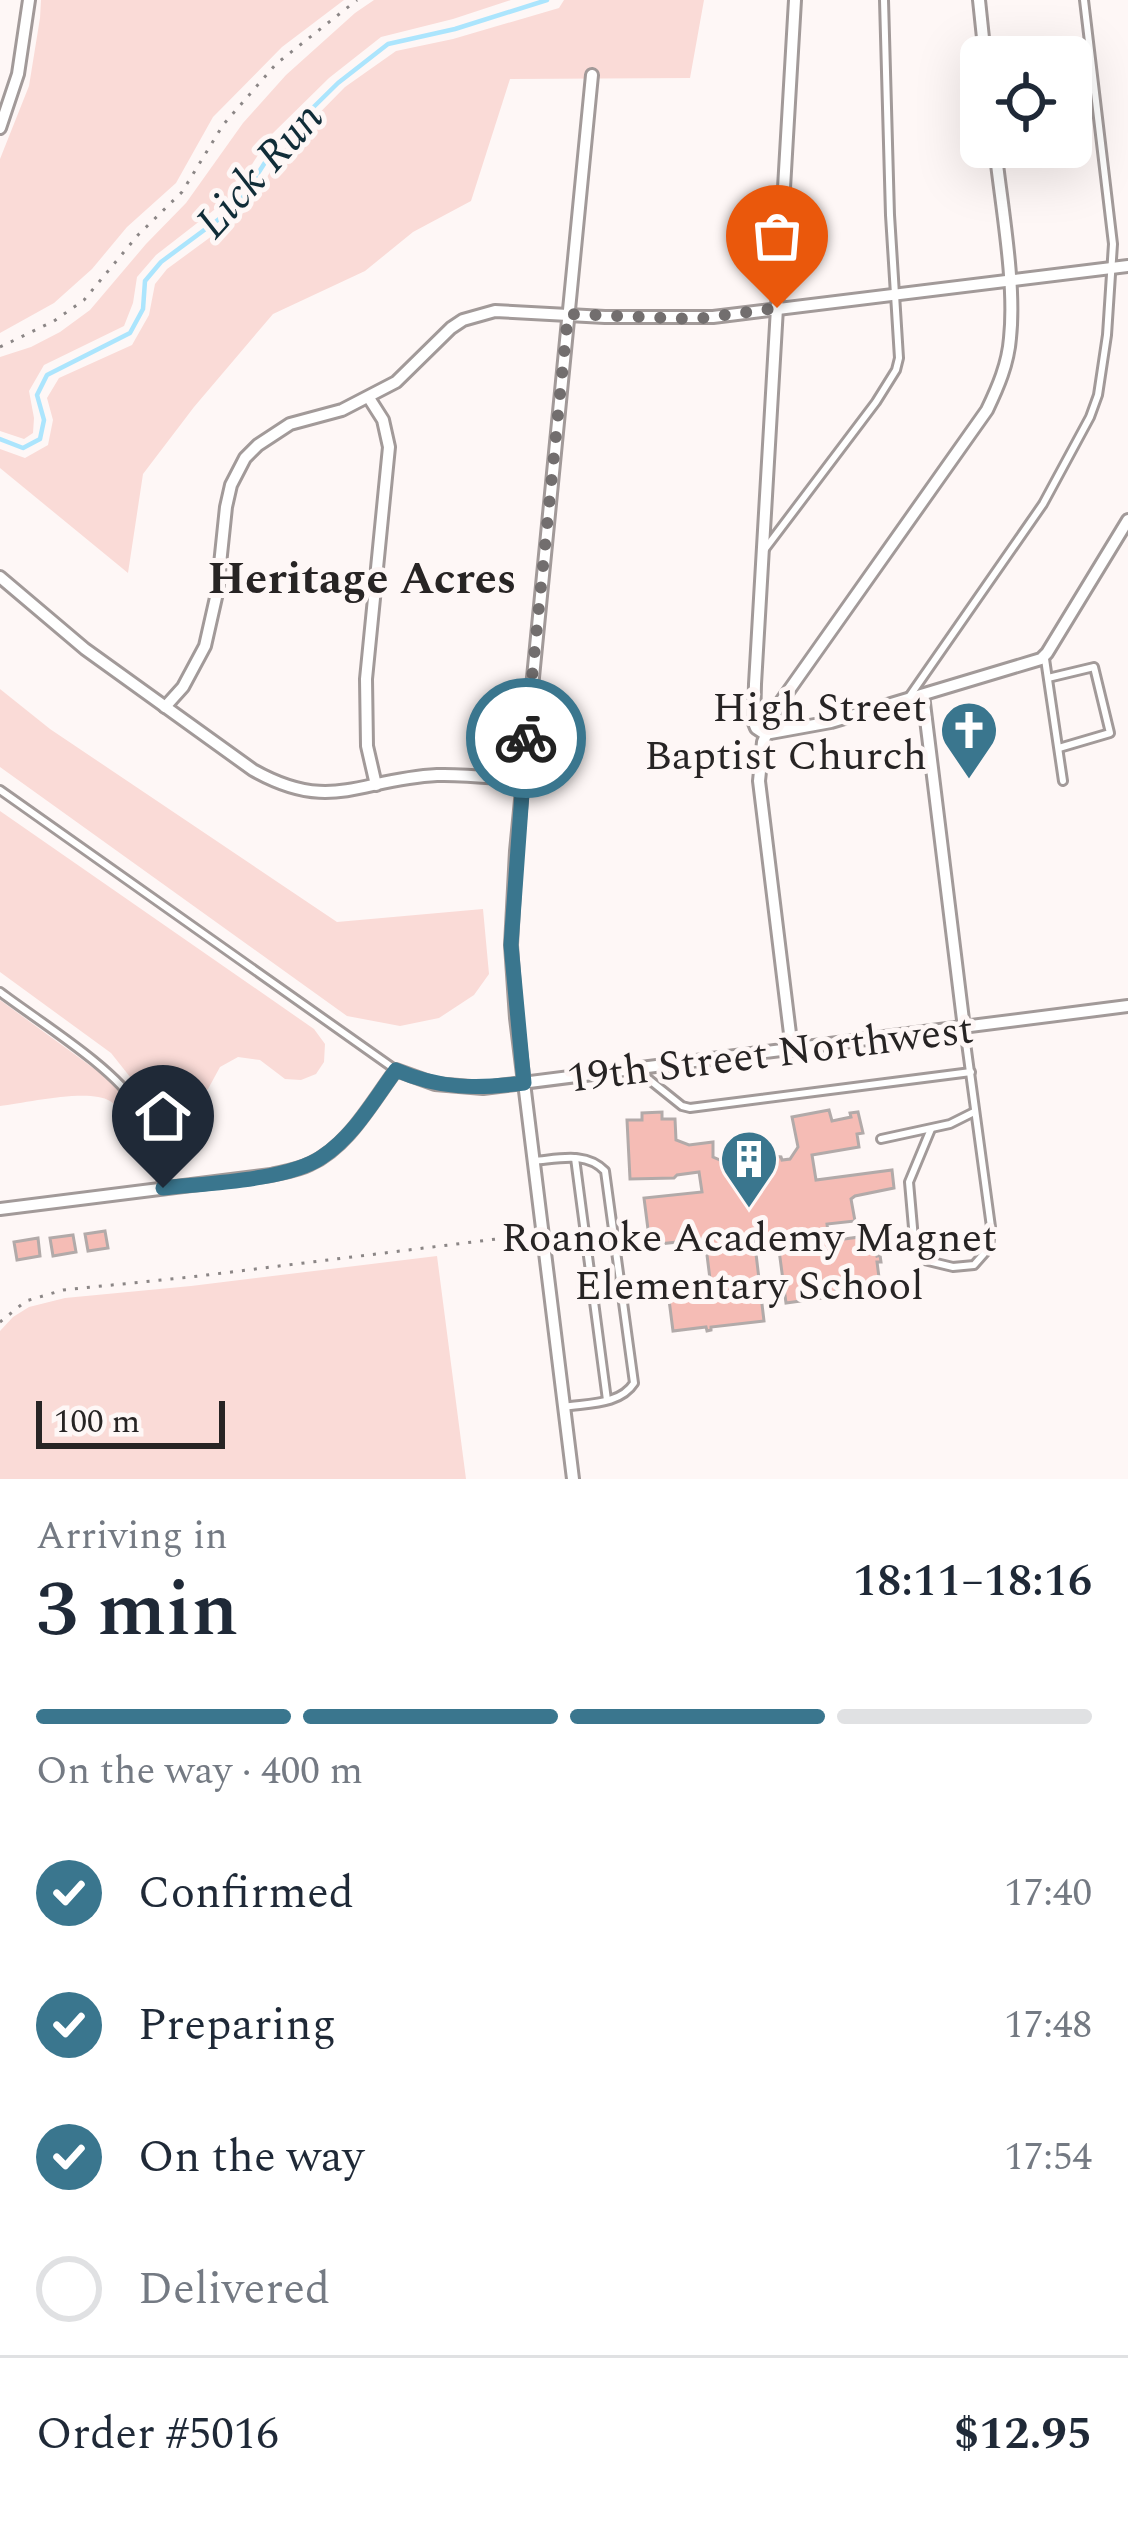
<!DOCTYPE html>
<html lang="en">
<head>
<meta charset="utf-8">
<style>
  body { margin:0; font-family:Spectral,serif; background:#f2f2f3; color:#1f2937; height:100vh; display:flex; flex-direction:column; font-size:45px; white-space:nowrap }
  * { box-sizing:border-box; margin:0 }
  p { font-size:39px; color:#747a83 }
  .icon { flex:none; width:66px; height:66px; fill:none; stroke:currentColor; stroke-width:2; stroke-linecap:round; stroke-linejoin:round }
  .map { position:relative; height:1479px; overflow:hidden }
  .details { display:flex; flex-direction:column; background:#fff; flex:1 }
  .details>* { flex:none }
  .controls { position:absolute; left:960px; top:36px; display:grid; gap:24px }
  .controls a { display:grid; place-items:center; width:132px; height:132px; border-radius:18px; background:#fff; box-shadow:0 12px 48px #0002; font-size:60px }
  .scale { position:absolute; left:36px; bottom:30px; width:189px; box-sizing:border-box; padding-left:12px; border:6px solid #272424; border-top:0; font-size:33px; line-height:42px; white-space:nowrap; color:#272424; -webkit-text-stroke:9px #fef7f6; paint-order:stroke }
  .pin { position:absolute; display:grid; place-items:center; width:102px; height:102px; color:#fff; margin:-123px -51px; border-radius:50% 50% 50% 0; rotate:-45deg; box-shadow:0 0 12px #0007 }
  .pin .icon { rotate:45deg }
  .courier { position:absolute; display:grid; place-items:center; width:120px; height:120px; margin:-60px; border:9px solid #3a768e; border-radius:50%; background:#fff; color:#222; box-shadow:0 3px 15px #0007 }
  .headline em { font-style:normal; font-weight:600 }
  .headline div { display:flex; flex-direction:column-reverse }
  .headline { display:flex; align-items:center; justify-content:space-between; height:204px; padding:0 36px }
  h1 { font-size:78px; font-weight:600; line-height:90px }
  .bar { display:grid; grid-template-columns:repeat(4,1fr); gap:18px 12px; align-content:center; height:144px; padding:0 36px }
  .bar i { height:15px; border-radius:9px; background:#e0e1e3 }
  .bar .selected { background:#3a768e }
  .bar p { grid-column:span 4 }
  .line { display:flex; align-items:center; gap:30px; padding:0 36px; border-top:3px solid #e0e1e3 }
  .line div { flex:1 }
  ol { padding:0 36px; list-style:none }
  li { display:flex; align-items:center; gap:36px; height:132px }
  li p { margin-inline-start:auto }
  li .icon { padding:12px; border-radius:50%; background:#3a768e; color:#fff; stroke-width:4 }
  li:last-child { color:#747a83 }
  li i { width:66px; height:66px; border:6px solid #e0e1e3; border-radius:50% }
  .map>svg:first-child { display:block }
  .green { fill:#fadbd7 }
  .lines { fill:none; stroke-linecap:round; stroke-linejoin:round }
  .stream { stroke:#ace5fd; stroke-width:4.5 }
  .building { fill:#f5bcb5; stroke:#b2aaa9; stroke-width:3 }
  .service-casing { stroke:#a29a99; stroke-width:12 }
  .minor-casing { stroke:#a29a99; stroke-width:16 }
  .path { stroke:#8b8686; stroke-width:3; stroke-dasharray:3 9; stroke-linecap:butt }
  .service { stroke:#fff; stroke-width:6 }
  .minor { stroke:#fff; stroke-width:10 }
  .done { stroke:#726e6e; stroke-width:12; stroke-dasharray:0 21.6 }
  .route { stroke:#3a768e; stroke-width:15 }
  .labels { text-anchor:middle; stroke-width:10; stroke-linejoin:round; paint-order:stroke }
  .poi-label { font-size:42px; fill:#272424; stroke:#fef7f6; text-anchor:end }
  .street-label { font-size:42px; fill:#272424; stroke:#fef7f6 }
  .water-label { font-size:45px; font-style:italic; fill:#112d38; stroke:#fef7f6 }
  .neighbourhood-label { font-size:45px; font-weight:bold; fill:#272424; stroke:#fef7f6 }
</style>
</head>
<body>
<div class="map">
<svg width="1128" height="1479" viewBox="0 0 1128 1479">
  <rect width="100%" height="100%" fill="#fef7f6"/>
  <g class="green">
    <polygon points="41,0 344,0 282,47 213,117 176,183 127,227 92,269 54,303 0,333 0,159 29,86 40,18"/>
    <polygon points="374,0 511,0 453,19 381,37 329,78 270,136 232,196 156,255 137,277 133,303 124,326 44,365 29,391 34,418 33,433 24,439 0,431 0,357 31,347 60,332 90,310 146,244 186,203 243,123 286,75 355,13"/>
    <polygon points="564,0 704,0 690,78 510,79 471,201 413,232 365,271 273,314 194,407 143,474 128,573 0,468 0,449 25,458 48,445 53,420 47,398 59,378 132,345 149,315 155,284 167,269 246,211 285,148 345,87 396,51 453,39 559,8"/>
    <polygon points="0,689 50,729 337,922 483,909 489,974 474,995 439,1018 400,1026 347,1016 0,767"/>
    <polygon points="0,811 314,1029 325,1044 324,1062 316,1074 301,1080 285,1079 260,1060 238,1057 220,1067 208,1089 183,1112 154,1123 146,1097 111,1053 0,972"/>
    <path d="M0,1000L114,1083L134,1109L144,1128L136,1132C129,1121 122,1108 110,1101C89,1088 26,1103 0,1106Z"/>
    <polygon points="437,1256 466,1479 0,1479 0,1331 13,1317 29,1307 65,1298 191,1286"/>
  </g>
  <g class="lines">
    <polyline class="stream" points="0,439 23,448 40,439 44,420 37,395 47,375 130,333 143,309 145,281 161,262 238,205 278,142 338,83 388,44 455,29 547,0"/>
  </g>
  <g class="building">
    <polygon points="829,1110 832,1121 851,1117 850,1113 858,1112 863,1133 857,1134 859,1147 812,1155 816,1180 892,1170 894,1188 855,1196 851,1199 855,1221 827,1224 829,1241 874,1235 877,1256 880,1255 881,1262 877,1262 880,1285 836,1290 837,1296 786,1303 777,1235 754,1237 764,1321 711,1327 711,1330 707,1331 706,1327 673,1331 667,1284 710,1279 705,1239 650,1245 644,1198 702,1192 699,1172 677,1175 674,1178 630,1179 627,1120 642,1120 642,1113 662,1112 662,1119 675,1119 676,1140 689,1145 713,1142 713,1157 722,1161 725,1167 754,1158 753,1154 758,1154 758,1158 772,1156 781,1157 782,1160 790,1159 798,1147 792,1117"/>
    <polygon points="105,1231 108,1248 88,1251 85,1234"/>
    <polygon points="73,1235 76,1252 53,1256 50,1238"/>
    <polygon points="38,1238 40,1256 17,1260 14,1242"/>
  </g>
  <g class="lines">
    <g class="service-casing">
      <g id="service">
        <polyline points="765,549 876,402 896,370 899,358 890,215 884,0"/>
        <polyline points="1045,659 1063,781"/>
        <polyline points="1048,678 1094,667 1110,733 1059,748"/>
        <polyline points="909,697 1043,504 1090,417 1098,395 1107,335 1113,244 1084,0"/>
        <polyline points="0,790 396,1070"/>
        <path d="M0,992C38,1021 115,1068 138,1107C153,1132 158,1160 163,1188"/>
        <polyline points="636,1069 682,1106 690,1108 971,1072"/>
        <polyline points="931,1129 909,1182 914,1239 924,1260 953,1267 974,1265 989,1248 991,1227 964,1028"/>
        <polyline points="881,1139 950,1124 974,1112"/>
        <polyline points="575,1158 607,1400"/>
        <path d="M534,1161C558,1159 586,1151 605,1171L634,1383C620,1405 588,1403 564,1407"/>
      </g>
    </g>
    <g class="minor-casing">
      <g id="minor">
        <polyline points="979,0 985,57"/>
        <polyline points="0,128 18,74 29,0"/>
        <polyline points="369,398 383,420 389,447 366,679 367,746 376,785"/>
        <path d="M0,577L85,649L253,770C331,814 359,779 437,775C465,774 494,778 522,780"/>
        <polyline points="923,695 964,1028"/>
        <polyline points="165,707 183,687 205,646 217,593 226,507 231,485 245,458 258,445 290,424 342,410 396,382 451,328 463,320 495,311 605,317 713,317 1128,266"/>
        <polyline points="765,734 756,728 754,723 755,684 795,0"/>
        <polyline points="765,734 831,722 1041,659 1047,653 1128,520"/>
        <path d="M792,1050L759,781L763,742L780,703L987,410C998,387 1008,364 1010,338C1016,282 1001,204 995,147"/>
        <path d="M0,1209L271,1175C284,1172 298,1170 310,1164C348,1147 372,1102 396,1070L435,1084L483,1088L1128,1006"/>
        <polyline points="573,1479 516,1018 511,945 516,851 592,75"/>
      </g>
    </g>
    <g class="path">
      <polyline points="0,347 54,321 84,300 138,235 182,192 223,125 276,64 357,0"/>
      <polyline points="0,1322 26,1301 63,1290 191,1277 529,1235"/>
    </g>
    <use href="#service" class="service"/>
    <use href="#minor" class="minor"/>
  </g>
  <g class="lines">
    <polyline class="done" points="526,738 568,314 695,319 777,308"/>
    <path class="route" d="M163,1188C206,1183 287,1181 322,1157C354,1136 374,1100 396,1070C439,1089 478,1089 524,1083L511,945L526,738"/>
  </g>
  <defs>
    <g id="church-pin" transform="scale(3)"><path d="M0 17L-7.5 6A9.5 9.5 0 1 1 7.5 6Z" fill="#3a768e" stroke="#fef7f6"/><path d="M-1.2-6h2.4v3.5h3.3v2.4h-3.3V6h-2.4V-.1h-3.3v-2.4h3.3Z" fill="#fff"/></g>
    <g id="building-pin" transform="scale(3)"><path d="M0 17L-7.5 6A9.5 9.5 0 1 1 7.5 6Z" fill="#3a768e" stroke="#fef7f6"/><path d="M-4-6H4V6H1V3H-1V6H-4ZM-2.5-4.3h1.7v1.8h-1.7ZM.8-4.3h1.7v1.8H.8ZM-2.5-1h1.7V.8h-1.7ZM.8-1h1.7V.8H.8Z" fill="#fff"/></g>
  </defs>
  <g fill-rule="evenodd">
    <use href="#church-pin" x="969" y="730"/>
    <use href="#building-pin" x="749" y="1159"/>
  </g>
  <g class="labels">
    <g class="poi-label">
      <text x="927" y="721">High Street<tspan x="927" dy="48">Baptist Church</tspan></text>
      <text x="749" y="1251" text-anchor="middle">Roanoke Academy Magnet<tspan x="749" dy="48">Elementary School</tspan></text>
    </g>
    <g class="street-label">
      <text transform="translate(770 1052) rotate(-7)" y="15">19th Street Northwest</text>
    </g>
    <g class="water-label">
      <text transform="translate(258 169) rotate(-48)" y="16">Lick Run</text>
    </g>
    <g class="neighbourhood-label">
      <text x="362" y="593">Heritage Acres</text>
    </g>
  </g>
</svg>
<div class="controls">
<a><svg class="icon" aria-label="locate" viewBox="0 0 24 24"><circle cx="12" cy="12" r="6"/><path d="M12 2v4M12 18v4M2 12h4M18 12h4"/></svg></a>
</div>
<div class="scale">100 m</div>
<div class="pin" style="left:777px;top:308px;background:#ea580c"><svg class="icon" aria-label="bag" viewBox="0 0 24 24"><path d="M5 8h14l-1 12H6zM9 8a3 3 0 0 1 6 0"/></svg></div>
<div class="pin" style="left:163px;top:1188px;background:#1f2937"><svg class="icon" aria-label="home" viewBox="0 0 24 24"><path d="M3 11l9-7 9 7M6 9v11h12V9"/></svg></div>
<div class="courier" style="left:526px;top:738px"><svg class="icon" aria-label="bike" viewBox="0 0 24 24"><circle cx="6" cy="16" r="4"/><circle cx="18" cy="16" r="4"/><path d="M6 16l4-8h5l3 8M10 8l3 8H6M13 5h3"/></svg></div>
</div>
<section class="details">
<div class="headline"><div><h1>3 min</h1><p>Arriving in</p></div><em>18:11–18:16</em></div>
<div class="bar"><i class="selected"></i><i class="selected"></i><i class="selected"></i><i></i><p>On the way · 400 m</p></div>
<ol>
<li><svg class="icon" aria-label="check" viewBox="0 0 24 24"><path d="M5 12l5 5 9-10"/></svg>Confirmed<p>17:40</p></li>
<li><svg class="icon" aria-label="check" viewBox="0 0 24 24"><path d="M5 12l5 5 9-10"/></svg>Preparing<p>17:48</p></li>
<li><svg class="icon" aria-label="check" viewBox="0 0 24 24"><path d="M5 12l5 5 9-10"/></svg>On the way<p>17:54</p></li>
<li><i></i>Delivered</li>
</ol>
<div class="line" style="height:156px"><div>Order #5016</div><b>$12.95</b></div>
</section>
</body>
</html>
